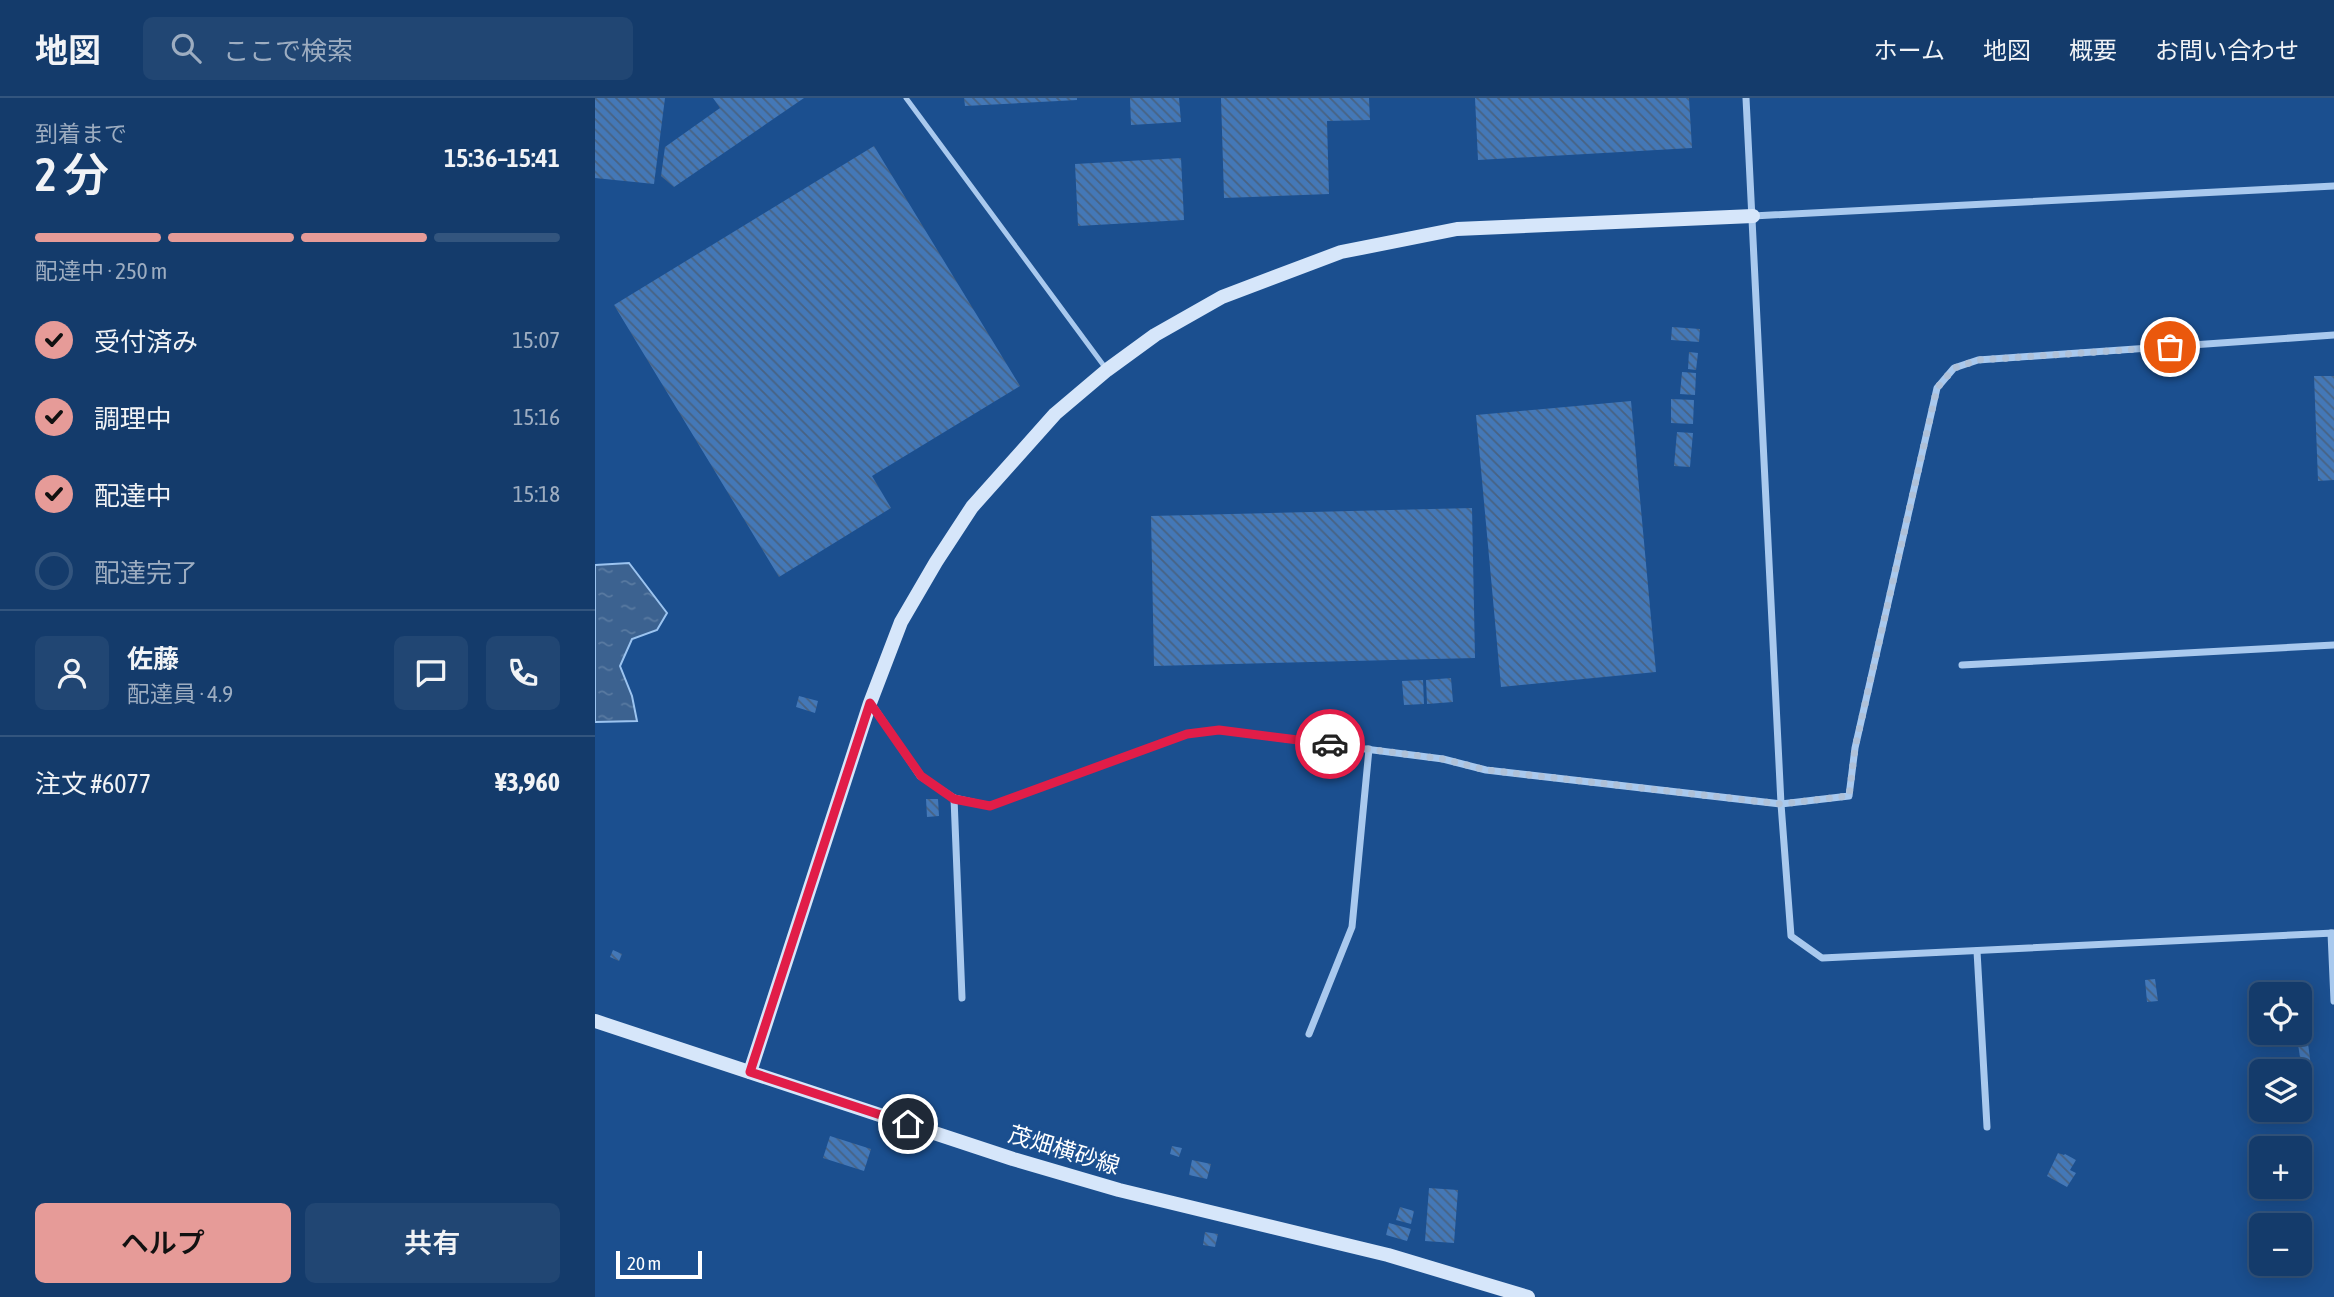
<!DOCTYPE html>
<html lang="ja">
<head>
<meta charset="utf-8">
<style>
  body { margin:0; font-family:"Asap Condensed","Noto Sans JP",sans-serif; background:#214673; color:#f1f3f6; height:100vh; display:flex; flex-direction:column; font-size:26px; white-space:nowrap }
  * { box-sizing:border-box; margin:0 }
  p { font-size:23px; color:#9dadc1 }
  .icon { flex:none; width:38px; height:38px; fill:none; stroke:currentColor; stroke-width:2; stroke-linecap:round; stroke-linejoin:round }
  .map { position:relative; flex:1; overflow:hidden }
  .side { display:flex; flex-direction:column; background:#143b6b; width:595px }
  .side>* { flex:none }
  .tools { position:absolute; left:1654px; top:884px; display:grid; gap:14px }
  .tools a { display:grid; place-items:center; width:63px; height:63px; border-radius:10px; background:#143b6b; box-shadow:0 4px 18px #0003,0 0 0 2px #33557e; font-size:35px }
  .scale { position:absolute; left:21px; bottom:18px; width:86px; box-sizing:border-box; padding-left:7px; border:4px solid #fff; border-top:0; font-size:19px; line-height:24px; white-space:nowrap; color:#fff; -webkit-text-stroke:5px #1b4f8f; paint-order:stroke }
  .pin { position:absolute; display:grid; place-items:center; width:60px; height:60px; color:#fff; margin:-30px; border:4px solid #fff; border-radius:50%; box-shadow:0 2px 7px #0007 }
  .courier { position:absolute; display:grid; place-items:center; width:70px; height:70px; margin:-35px; border:5px solid #e11d48; border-radius:50%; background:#fff; color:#222; box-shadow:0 2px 9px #0007 }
  .summary em { font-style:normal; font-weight:600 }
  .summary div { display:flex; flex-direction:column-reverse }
  .summary { display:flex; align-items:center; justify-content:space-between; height:119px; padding:0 35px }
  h1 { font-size:46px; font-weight:600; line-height:52px }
  .bar { display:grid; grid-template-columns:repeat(4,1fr); gap:10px 7px; align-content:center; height:84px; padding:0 35px }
  .bar i { height:9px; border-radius:5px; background:#33557e }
  .bar .current { background:#e69b98 }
  .bar p { grid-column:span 4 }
  .line { display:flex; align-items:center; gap:18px; padding:0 35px; border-top:2px solid #33557e }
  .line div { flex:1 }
  .round { display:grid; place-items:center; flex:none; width:74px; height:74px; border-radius:10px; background:#214673 }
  ol { padding:0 35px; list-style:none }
  li { display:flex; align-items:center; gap:21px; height:77px }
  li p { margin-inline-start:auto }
  li .icon { padding:7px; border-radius:50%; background:#e69b98; color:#111; stroke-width:4 }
  li:last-child { color:#9dadc1 }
  li i { width:38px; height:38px; border:4px solid #33557e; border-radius:50% }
  .action { display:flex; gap:14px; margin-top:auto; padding:14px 35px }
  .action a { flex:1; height:80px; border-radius:10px; background:#e69b98; color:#111; font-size:28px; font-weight:600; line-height:80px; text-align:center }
  .action a+a { background:#214673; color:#f1f3f6 }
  header { display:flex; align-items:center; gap:42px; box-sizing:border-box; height:98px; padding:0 35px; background:#143b6b; border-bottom:2px solid #33557e }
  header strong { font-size:33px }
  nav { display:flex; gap:38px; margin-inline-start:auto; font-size:24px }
  .search { width:490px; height:63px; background:#214673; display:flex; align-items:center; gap:18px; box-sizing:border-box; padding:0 24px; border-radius:10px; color:#9dadc1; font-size:26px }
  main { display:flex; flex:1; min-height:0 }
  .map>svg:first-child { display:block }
  .water { fill:url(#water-ripples); stroke:#9cc4f0; stroke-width:2 }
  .building { fill:url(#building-back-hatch) }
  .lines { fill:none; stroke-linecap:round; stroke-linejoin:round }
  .lane { stroke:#a9c9ee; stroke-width:5 }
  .street { stroke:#a9c9ee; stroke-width:7 }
  .secondary { stroke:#d6e6fa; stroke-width:14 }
  .done { stroke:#afc1d8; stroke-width:7; stroke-dasharray:0 12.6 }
  .route { stroke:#e11d48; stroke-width:9 }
  .labels { text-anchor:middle; stroke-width:6; stroke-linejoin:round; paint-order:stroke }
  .street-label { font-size:23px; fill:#fff; stroke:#1b4f8f }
</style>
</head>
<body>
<header>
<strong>地図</strong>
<div class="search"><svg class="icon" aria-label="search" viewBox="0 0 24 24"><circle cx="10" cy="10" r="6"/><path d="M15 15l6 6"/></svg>ここで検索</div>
<nav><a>ホーム</a><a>地図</a><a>概要</a><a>お問い合わせ</a></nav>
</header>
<main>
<section class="side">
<div class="summary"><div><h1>2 分</h1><p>到着まで</p></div><em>15:36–15:41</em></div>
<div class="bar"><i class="current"></i><i class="current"></i><i class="current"></i><i></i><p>配達中 · 250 m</p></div>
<ol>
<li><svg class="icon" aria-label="check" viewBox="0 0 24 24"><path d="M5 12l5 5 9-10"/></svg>受付済み<p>15:07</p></li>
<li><svg class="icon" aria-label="check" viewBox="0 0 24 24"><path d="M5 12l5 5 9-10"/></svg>調理中<p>15:16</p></li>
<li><svg class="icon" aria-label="check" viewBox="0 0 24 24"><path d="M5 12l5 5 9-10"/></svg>配達中<p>15:18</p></li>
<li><i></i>配達完了</li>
</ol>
<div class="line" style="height:126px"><a class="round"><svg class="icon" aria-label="person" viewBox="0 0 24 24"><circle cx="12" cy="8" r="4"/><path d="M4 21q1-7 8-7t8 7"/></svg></a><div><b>佐藤</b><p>配達員 · 4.9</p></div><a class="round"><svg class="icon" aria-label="chat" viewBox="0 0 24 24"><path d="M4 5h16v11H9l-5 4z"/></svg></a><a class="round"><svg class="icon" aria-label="phone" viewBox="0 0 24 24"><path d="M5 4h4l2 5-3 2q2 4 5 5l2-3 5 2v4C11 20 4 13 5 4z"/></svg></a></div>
<div class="line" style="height:91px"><div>注文 #6077</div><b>¥3,960</b></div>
<div class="action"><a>ヘルプ</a><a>共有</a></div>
</section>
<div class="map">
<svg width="1739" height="1199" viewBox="0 0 1739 1199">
  <defs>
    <pattern id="water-ripples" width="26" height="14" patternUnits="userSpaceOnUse" patternTransform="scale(1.75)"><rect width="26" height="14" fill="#3c6290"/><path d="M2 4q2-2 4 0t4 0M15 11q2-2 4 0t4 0" fill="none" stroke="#597aa1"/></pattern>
    <pattern id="building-back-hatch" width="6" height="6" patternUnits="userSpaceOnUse" patternTransform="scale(1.75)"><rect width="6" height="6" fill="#4478b7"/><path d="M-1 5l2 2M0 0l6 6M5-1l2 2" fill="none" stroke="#486282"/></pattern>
  </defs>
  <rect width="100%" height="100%" fill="#1b4f8f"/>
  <polygon class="water" points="34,465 72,515 62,532 37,541 25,568 37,598 42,623 0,624 0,467"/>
  <g class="building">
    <polygon points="0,0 70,0 59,86 0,80"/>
    <polygon points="118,0 209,0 79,89 66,78 70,49 125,10"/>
    <polygon points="369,0 482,0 482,2 370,8"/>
    <polygon points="535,0 584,0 586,24 536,27"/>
    <polygon points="626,0 774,0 775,22 732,23 734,96 629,100"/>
    <polygon points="880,0 1094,0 1097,50 883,62"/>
    <polygon points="279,48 425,288 277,378 296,410 184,479 19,207"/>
    <polygon points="586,60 589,122 483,128 480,66"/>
    <polygon points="1077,229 1105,231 1104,244 1076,242"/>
    <polygon points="1094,254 1103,255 1101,272 1093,271"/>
    <polygon points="1087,274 1101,275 1100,297 1085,296"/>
    <polygon points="1719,278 1739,278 1739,382 1723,383"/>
    <polygon points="1076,301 1099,302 1098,326 1076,325"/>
    <polygon points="1036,303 1061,574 906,589 881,317"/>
    <polygon points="1082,334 1098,335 1095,369 1079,368"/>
    <polygon points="877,410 880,560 559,568 556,418"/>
    <polygon points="856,580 858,604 832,606 831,582"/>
    <polygon points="828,582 829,606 809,607 807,583"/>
    <polygon points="204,598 223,603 220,615 201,609"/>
    <polygon points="331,701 343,701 344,718 332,719"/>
    <polygon points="18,852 27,856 24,863 15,859"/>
    <polygon points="1560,881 1563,903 1552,904 1550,882"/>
    <polygon points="1713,945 1718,984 1709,986 1703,946"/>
    <polygon points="235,1038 276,1051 269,1073 228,1060"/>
    <polygon points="577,1048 587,1050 584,1059 575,1056"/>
    <polygon points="1463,1055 1469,1057 1470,1056 1481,1062 1475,1072 1481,1075 1472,1089 1452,1078"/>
    <polygon points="597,1062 616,1066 612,1081 594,1077"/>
    <polygon points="834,1090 863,1092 859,1145 830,1143"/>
    <polygon points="805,1109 819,1113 816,1126 801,1122"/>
    <polygon points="794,1125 816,1131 812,1143 791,1137"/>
    <polygon points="610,1134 623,1136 620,1149 608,1147"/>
  </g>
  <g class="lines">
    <polyline class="lane" points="311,0 512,272"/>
    <g class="street">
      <polyline points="1151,0 1186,706 1196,838 1227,860 1739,835"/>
      <polyline points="1158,118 1739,88"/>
      <polyline points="1367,567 1739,547"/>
      <polyline points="276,605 325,678 359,700 395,708 592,636 623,632 848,661 891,672 1186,706 1254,698 1260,650 1342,290 1359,270 1383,262 1739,237"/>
      <polyline points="359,700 367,900"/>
      <polyline points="1736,835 1739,903"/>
      <polyline points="1382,853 1392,1029"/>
      <polyline points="714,936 757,829 774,651"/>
    </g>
    <g class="secondary">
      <polyline points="0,923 418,1061 524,1092 793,1157 933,1199"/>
      <polyline points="155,974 275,605 306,524 341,464 377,409 460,316 512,272 560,237 627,199 746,154 862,131 1158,118"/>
    </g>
  </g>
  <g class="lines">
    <polyline class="done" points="735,646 848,661 891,672 1186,706 1254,698 1260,650 1342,290 1359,270 1383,262 1575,249"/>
    <polyline class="route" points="313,1026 155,974 275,605 326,678 359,701 395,708 592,636 624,632 735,646"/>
  </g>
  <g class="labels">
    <g class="street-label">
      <text transform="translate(469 1052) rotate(17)" y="8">茂畑横砂線</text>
    </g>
  </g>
</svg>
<div class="tools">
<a><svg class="icon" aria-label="locate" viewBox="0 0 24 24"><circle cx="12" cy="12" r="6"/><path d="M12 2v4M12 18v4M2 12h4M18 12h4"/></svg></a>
<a><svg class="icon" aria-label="layers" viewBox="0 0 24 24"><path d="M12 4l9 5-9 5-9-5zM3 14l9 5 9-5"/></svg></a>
<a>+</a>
<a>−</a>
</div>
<div class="scale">20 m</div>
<div class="pin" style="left:1575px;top:249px;background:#ea580c"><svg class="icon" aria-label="bag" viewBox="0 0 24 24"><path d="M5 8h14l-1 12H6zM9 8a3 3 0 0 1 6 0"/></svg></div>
<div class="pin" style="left:313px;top:1026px;background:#1f2937"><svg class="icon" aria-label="home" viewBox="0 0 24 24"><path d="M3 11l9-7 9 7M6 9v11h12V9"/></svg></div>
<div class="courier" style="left:735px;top:646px"><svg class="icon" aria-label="car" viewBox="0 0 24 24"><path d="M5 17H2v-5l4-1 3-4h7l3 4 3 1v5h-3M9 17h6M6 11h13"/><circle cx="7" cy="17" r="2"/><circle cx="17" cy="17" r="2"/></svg></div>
</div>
</main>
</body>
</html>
